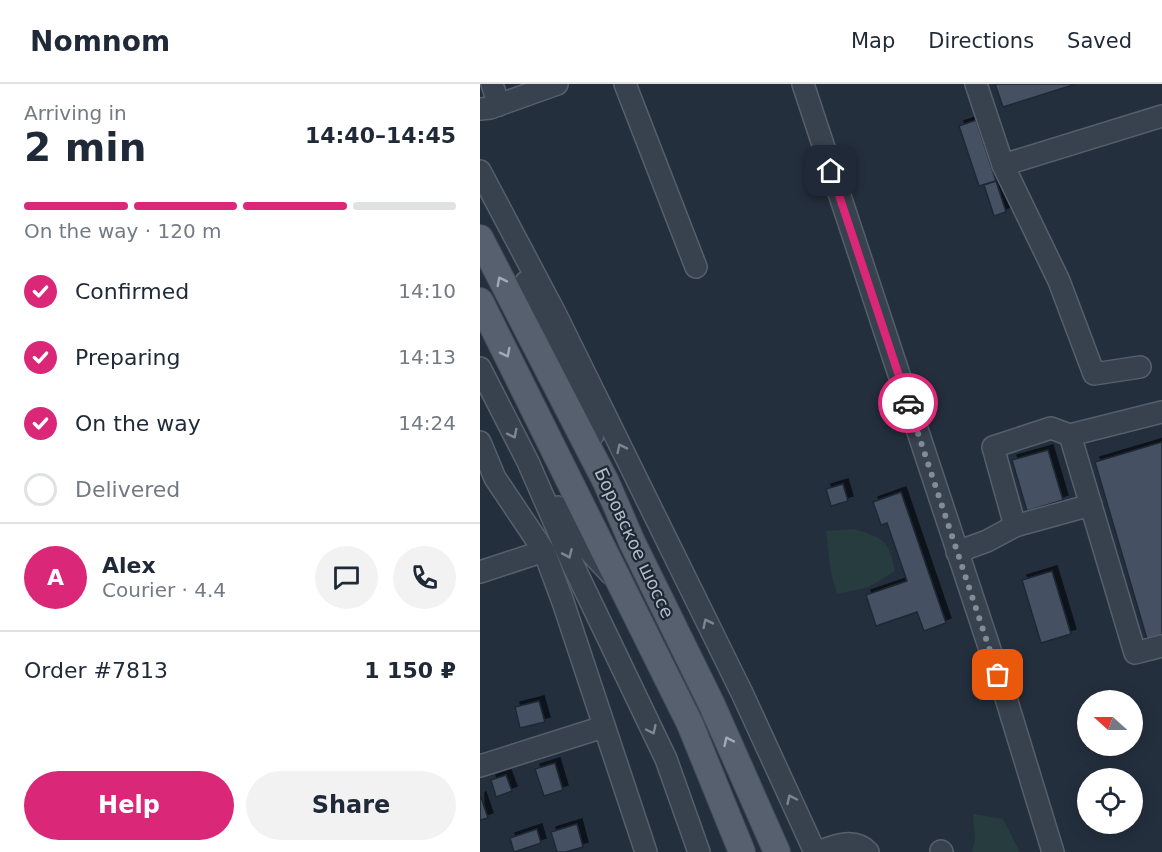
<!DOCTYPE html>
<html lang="en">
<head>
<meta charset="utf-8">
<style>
  body { margin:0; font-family:"DejaVu Sans",sans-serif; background:#f2f2f3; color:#1f2937; height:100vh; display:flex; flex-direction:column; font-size:22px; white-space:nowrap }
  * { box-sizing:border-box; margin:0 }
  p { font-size:20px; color:#747a83 }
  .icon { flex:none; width:33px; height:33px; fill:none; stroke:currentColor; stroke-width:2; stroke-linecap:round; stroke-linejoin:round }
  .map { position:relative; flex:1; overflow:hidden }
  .sheet { display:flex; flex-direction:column; background:#fff; width:480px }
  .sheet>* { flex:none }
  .needle { width:39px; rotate:291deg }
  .buttons { position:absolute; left:597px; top:606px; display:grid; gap:12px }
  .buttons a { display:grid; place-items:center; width:66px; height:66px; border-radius:50%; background:#fff; box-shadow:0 3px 15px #0003; font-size:30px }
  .pin { position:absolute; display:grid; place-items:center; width:51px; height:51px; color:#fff; margin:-26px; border-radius:12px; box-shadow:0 3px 9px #0006 }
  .courier { position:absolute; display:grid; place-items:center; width:60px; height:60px; margin:-30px; border:4px solid #db2777; border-radius:50%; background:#fff; color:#222; box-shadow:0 2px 8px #0007 }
  .summary em { font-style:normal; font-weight:700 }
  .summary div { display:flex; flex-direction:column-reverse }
  .summary { display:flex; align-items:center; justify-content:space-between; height:102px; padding:0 24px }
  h1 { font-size:39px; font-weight:700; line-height:45px }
  .bar { display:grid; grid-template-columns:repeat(4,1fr); gap:9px 6px; align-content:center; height:72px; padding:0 24px }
  .bar i { height:8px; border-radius:4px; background:#e0e1e3 }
  .bar .on { background:#db2777 }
  .bar p { grid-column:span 4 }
  .line { display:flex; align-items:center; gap:15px; padding:0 24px; border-top:2px solid #e0e1e3 }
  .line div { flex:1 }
  .round { display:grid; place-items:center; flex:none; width:63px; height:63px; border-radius:32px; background:#f2f2f3 }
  ol { padding:0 24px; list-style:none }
  li { display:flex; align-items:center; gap:18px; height:66px }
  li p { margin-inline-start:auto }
  li .icon { padding:6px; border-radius:50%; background:#db2777; color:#fff; stroke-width:4 }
  li:last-child { color:#747a83 }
  li i { width:33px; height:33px; border:3px solid #e0e1e3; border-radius:50% }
  .button { display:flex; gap:12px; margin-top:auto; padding:12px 24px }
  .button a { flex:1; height:69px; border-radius:36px; background:#db2777; color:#fff; font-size:24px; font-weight:700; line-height:69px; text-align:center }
  .button a+a { background:#f2f2f3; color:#1f2937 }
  header { display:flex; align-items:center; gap:36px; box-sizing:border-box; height:84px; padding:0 30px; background:#fff; border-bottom:2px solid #e0e1e3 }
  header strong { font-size:28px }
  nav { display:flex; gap:33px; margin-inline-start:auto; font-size:21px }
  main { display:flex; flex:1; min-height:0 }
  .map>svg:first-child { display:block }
  .green { fill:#263c3f }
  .building { fill:#455162; stroke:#1f2835; stroke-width:1.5; filter:url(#shadow) }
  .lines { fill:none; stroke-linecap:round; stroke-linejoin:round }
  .minor-casing { stroke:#565f6c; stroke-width:24 }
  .major-casing { stroke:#414a57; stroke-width:28 }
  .minor { stroke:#38414e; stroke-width:21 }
  .major { stroke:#56606e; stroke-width:26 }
  .oneway { stroke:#a1aab7 }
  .oneway2 { stroke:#7c8592 }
  .done { stroke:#828b98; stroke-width:6; stroke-dasharray:0 10.8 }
  .route { stroke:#db2777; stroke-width:8 }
  .labels { text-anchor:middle; stroke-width:4.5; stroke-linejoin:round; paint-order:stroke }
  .street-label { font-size:18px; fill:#b4bcc9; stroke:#1d2633 }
</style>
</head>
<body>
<header>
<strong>Nomnom</strong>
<nav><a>Map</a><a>Directions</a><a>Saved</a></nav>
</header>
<main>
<section class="sheet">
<div class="summary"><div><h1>2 min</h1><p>Arriving in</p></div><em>14:40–14:45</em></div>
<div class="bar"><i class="on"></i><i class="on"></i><i class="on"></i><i></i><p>On the way · 120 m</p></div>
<ol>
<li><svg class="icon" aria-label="check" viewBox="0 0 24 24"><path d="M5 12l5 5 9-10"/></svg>Confirmed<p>14:10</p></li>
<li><svg class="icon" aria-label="check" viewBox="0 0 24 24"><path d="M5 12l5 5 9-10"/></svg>Preparing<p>14:13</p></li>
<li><svg class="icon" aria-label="check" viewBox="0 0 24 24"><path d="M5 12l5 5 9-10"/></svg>On the way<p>14:24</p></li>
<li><i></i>Delivered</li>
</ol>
<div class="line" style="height:108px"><b class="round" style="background:#db2777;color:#fff">A</b><div><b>Alex</b><p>Courier · 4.4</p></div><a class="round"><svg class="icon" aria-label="chat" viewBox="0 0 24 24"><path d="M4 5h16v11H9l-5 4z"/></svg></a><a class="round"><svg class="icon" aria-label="phone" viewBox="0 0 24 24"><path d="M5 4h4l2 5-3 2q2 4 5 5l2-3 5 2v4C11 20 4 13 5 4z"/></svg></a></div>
<div class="line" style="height:78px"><div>Order #7813</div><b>1 150 ₽</b></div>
<div class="button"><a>Help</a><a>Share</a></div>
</section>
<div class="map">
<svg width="682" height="768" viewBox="0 0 682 768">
  <defs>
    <filter id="shadow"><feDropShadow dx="5" dy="-5" stdDeviation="0" flood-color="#0009"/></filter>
  </defs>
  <rect width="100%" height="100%" fill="#242f3e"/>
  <g class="green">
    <path d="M374,445C405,455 408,455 415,487L389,503L357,510L351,489L346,447Z"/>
    <polygon points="493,730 523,735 540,768 492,768 495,756"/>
  </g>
  <g class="building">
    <polygon points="515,0 596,0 523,23"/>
    <polygon points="496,36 516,97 499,102 479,42"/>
    <polygon points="516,97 526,128 514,132 504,101"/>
    <polygon points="682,358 682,551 667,555 615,378"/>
    <polygon points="568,366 583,416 547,427 532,376"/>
    <polygon points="363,400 368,417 351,422 346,405"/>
    <polygon points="421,408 466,539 444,547 437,528 396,542 386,511 427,497 407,439 401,441 393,418"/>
    <polygon points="572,487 591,550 561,559 542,496"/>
    <polygon points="59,617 65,638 40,644 35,623"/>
    <polygon points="75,679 83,706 64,712 55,685"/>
    <polygon points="26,691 32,707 16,713 11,696"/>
    <polygon points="1,713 8,734 0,736 0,714"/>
    <polygon points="97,740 103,763 86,768 77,768 71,748"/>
    <polygon points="57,745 61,759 34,768 30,754"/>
  </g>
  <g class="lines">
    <g class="minor-casing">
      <g id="minor">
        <polyline points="12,0 19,21"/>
        <polyline points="145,0 216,183"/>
        <polyline points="323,0 525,611 573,768"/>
        <polyline points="496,0 523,81 579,197 614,290 660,283"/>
        <polyline points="0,25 10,24 77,0"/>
        <polyline points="523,81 682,32"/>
        <polyline points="0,87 75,229 262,609 335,768"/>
        <polyline points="46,198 63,242 113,351"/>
        <polyline points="0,284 48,378 94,483 186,675 219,768"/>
        <polyline points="590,351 655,569 682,562"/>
        <polyline points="0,358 15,394 64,467 83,518 166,768"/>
        <polyline points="78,423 104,461 131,490"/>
        <polyline points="535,442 513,363 571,344 590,351 682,328"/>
        <polyline points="477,468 507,457 535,442 611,421"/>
        <polyline points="0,488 64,467"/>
        <polyline points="0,682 123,643"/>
        <polyline points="461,767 462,768"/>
        <path d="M338,768C354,762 374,753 388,768"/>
      </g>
    </g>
    <g class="major-casing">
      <g id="major">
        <polyline points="0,154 126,398 152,458 232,621 297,768"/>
        <polyline points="0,217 210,640 262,768"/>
      </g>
    </g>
    <use href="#minor" class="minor"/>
    <use href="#major" class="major"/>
  </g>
  <defs><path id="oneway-chevron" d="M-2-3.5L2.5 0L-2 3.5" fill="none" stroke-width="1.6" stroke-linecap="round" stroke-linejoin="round" transform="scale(1.5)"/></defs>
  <g class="oneway">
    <use href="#oneway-chevron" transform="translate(21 197) rotate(-117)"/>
    <use href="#oneway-chevron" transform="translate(26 269) rotate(63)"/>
    <use href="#oneway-chevron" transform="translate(248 657) rotate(-115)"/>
  </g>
  <g class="oneway2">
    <use href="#oneway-chevron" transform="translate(33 350) rotate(63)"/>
    <use href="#oneway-chevron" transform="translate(141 364) rotate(-116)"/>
    <use href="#oneway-chevron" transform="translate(88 470) rotate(66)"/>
    <use href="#oneway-chevron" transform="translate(227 539) rotate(-116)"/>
    <use href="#oneway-chevron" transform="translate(172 646) rotate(65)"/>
    <use href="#oneway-chevron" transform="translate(311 715) rotate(-115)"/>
  </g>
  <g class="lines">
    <polyline class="done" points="428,319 518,591"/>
    <polyline class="route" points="351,87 428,319"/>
  </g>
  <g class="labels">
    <g class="street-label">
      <text transform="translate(154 459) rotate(65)" y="6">Боровское шоссе</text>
    </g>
  </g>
</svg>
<div class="buttons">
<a><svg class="needle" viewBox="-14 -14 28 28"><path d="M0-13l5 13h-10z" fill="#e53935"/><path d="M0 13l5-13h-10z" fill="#747a83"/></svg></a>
<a><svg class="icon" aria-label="locate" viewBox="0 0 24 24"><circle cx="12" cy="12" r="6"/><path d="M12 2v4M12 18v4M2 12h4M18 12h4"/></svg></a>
</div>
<div class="pin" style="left:518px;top:591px;background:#ea580c"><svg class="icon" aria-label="bag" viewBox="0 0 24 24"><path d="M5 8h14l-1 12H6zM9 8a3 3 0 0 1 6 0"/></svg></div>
<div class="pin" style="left:351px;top:87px;background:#1f2937"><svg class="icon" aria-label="home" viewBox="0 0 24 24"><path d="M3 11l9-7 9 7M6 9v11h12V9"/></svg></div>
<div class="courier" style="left:428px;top:319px"><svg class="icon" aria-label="car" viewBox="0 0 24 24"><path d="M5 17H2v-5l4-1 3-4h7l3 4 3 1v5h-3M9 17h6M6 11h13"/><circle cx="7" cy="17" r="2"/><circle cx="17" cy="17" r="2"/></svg></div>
</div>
</main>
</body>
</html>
